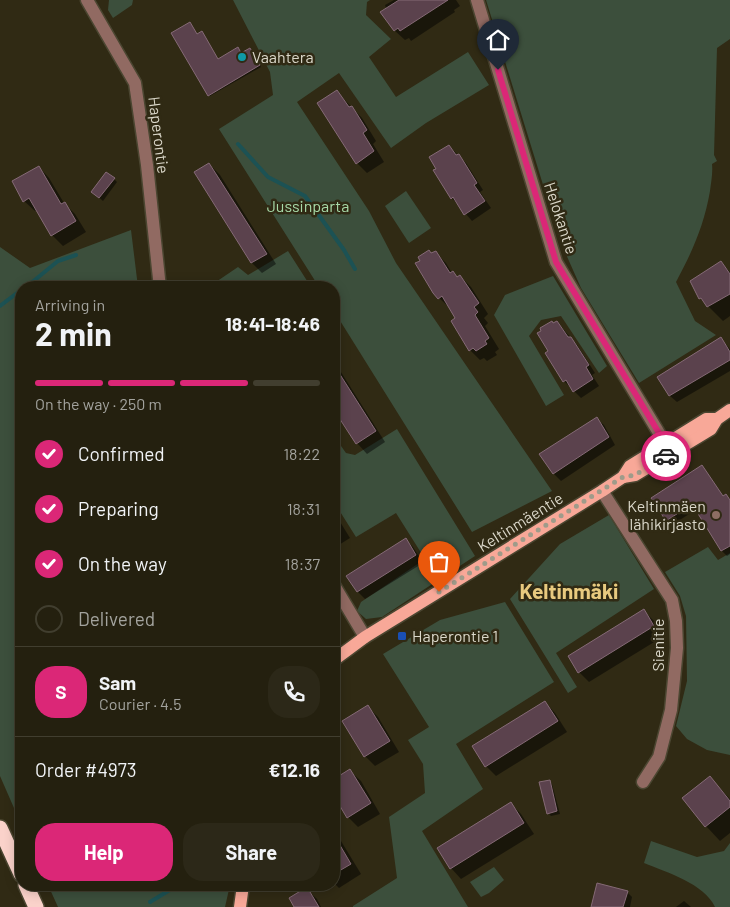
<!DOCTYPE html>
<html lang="en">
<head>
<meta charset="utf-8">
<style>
  body { margin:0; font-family:Barlow,sans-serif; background:#2c2818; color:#f1f3f6; height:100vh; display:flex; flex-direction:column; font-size:19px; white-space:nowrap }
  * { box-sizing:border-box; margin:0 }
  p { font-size:16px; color:#a3a39e }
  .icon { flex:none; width:28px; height:28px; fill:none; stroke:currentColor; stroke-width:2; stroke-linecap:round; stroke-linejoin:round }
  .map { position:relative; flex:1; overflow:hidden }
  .side { position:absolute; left:15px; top:281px; width:325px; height:610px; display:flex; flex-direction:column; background:#24200f; border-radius:20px; box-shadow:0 2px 12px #0003,0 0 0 1px #413e2f }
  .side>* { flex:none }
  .pin { position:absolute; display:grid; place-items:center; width:42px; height:42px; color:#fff; margin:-51px -21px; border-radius:50% 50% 50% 0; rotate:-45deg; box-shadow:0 0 5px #0007 }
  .pin .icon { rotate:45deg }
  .courier { position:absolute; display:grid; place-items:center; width:50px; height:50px; margin:-25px; border:4px solid #db2777; border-radius:50%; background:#fff; color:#222; box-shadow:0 1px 6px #0007 }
  .summary em { font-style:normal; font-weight:700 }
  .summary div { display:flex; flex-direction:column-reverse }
  .summary { display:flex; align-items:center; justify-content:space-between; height:85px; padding:0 20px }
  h1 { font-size:32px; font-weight:700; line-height:38px }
  .bar { display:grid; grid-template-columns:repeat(4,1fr); gap:8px 5px; align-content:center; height:60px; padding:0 20px }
  .bar i { height:6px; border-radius:4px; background:#413e2f }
  .bar .current { background:#db2777 }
  .bar p { grid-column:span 4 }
  .line { display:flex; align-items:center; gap:12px; padding:0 20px; border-top:1px solid #413e2f }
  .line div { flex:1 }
  .round { display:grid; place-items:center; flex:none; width:52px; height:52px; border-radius:20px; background:#2c2818 }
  ol { padding:0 20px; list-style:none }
  li { display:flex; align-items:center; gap:15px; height:55px }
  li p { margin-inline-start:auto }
  li .icon { padding:5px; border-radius:50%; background:#db2777; color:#fff; stroke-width:4 }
  li:last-child { color:#a3a39e }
  li i { width:28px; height:28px; border:2px solid #413e2f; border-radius:50% }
  .action { display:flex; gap:10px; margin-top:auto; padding:10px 20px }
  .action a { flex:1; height:58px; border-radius:20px; background:#db2777; color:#fff; font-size:20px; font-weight:700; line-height:58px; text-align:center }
  .action a+a { background:#2c2818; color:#f1f3f6 }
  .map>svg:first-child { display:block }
  .green { fill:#3c4f3c }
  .shadow { fill:#0007 }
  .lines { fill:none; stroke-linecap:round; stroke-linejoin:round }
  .stream { stroke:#1c5254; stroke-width:4 }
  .building { fill:#5b424d; stroke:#856a76 }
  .minor-casing { stroke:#4b4631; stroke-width:15 }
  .major-casing { stroke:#4b4631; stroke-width:15 }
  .highway-casing { stroke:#4b4631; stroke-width:18 }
  .minor { stroke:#916a62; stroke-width:12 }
  .major { stroke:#f8a898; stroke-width:12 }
  .highway { stroke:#fad2ca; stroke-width:15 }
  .done { stroke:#9f9b8a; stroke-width:5; stroke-dasharray:0 9 }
  .route { stroke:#db2777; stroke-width:6 }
  .culture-dot { fill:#0f9aa8; stroke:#302a14; stroke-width:2 }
  .education-dot { fill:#8d6e63; stroke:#302a14; stroke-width:2 }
  .transit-dot { fill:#1a4fb4; stroke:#302a14; stroke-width:2 }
  .labels { text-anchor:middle; stroke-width:5; stroke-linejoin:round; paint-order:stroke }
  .poi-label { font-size:16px; fill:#dbd8ca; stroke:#302a14; text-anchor:start }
  .street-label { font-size:16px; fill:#dbd8ca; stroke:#302a14 }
  .park-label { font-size:16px; fill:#a7d9a8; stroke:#302a14 }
  .district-label { font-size:21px; font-weight:bold; fill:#e8ca7f; stroke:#302a14 }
</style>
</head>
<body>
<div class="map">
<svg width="730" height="907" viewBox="0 0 730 907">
  <rect width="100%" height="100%" fill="#302a14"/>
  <g class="green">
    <polygon points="109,0 133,0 132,5 113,18 108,10"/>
    <polygon points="233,0 370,0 367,2 366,15 391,39 369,57 396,97 468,52 489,85 426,123 391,148 339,73 297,102 369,211 396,263 552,491 472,532 334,311 334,288 319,287 219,129 273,95 270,72"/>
    <path d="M486,0H730V39L717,48L714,155L717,161L712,164C713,173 711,182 710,191C704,226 692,252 676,282L695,321L716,335L639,383L581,288L561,243Z"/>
    <polygon points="406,191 431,228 409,243 385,206"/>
    <polygon points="131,230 138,287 21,288 21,824 0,776 0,247 30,268"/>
    <polygon points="288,251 311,287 210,286 238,267 248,275"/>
    <polygon points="553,276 607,366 599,373 561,316 541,320 529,336 564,395 546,406 494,315 505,295"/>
    <polygon points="397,429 475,556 382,617 366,619 357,611 361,602 425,559 396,513 356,537 334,502 334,436 346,453 355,455"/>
    <polygon points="609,515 654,589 556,653 577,687 568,693 510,599 560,544"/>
    <polygon points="708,547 718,560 730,553 730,755 707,750 687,739 676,726 687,681 686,616 680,596 665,572"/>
    <polygon points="505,602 554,682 456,744 483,789 422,831 468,907 353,907 353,906 397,878 389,817 425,793 423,764 408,740 429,727 383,654 440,620"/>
    <path d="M651,841L697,857L724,851L730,843V907H715C705,884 666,872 644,863Z"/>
    <polygon points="494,867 504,880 489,893 481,897 470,882"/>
    <polygon points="48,885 230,885 225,907 58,907"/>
  </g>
  <g class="shadow">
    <polygon points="394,0 456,0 460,6 454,10 455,12 411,41 409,38 405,40 394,30 385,5"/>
    <polygon points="251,51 261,67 210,96 209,95 218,60"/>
    <polygon points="337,92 362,118 376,141 373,144 384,162 367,173 357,163"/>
    <polygon points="449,146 466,163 483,190 480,192 491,208 472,221 452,198 438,169"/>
    <polygon points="209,164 220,175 276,264 262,273 252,263 195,173"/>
    <polygon points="39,167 49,178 64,203 75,214 86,232 63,246 52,235 37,210 35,211 24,201 14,181"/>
    <polygon points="114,179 117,182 103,201 96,195"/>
    <polygon points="436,253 446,263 452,273 458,278 460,276 471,287 488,314 484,318 488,323 485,326 499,349 495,352 497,355 487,361 484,358 480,360 470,350 456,318 450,308 439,298 432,255"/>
    <polygon points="721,263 730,272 730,316 723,321 700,298"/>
    <polygon points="557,322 577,345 595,373 592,375 599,386 581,398 564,381 549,352 554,324"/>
    <polygon points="721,339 730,349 730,371 677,402 670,396 659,377"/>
    <polygon points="334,361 385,442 367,454 357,443 334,407"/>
    <polygon points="597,419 604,425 615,445 561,481 554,474 541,455"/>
    <polygon points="702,466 724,497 726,495 730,499 730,554 727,556 722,551 697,509 672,525 667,520"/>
    <polygon points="334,512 350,538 334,548"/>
    <polygon points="406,540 413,547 423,563 365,599 358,592 348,576"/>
    <polygon points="644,611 654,621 664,636 589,682 579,672"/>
    <polygon points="545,702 555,713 567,732 496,776 486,766"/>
    <polygon points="368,707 378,717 399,752 375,766 365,756"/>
    <polygon points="350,771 361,781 380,814 358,827 348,817 334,793 334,780"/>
    <polygon points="710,778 730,799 730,833 720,841 706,826"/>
    <polygon points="549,781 552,784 560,814 551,816 548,813"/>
    <polygon points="511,804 521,814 534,834 461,879 451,868"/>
    <polygon points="334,834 341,841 361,874 339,888 334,883"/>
    <polygon points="306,889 317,899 321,907 295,907"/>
    <polygon points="627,892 632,897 630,907 594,907"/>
    <polygon points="684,901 691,907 676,907"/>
  </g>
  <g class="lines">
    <g class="stream">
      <polyline points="238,144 268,177 305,196 344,250 355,269"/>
      <polyline points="25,288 58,261 76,255"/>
      <polyline points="0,306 21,290"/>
      <polyline points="150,902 178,885"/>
    </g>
  </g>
  <g class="building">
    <polygon points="399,0 448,0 400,31 398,28 394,31 380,12"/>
    <polygon points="190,22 197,34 202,31 218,59 238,47 241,53 250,48 260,65 208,96 171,33"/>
    <polygon points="337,90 349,107 352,106 367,130 363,133 374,151 356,164 317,103"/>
    <polygon points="449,145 456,155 459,154 477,183 474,185 485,201 464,215 453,197 451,199 433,170 436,169 429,157"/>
    <polygon points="209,163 267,254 251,263 194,172"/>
    <polygon points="39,166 61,204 65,202 76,221 51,236 29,198 23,202 12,181"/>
    <polygon points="106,172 115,178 99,198 91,192"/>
    <polygon points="429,250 431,253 436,251 450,273 453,271 457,277 460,275 479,303 474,307 478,312 475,315 489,338 485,341 487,344 476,351 473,348 469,351 451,321 455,318 442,296 438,299 433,293 415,263 420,261 418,257"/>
    <polygon points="721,261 730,274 730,294 707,307 701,298 699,299 690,281"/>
    <polygon points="552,321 553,323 557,321 568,337 571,337 589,365 586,367 593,379 573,392 566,380 563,382 545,353 548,351 537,333 541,331 540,328"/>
    <polygon points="721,337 730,352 730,360 669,396 657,377"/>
    <polygon points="334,365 376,431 356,444 334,410"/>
    <polygon points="597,417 609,437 553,474 539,454"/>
    <polygon points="702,465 723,496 726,494 730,500 730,546 721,551 692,504 666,521 651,498"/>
    <polygon points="406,538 416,555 357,592 346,576"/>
    <polygon points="644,609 654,626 578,673 568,656"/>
    <polygon points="545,701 558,721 485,767 472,746"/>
    <polygon points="368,705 390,741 364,757 342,721"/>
    <polygon points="350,769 371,803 347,818 334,796 334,779"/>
    <polygon points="710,776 730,801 730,807 705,827 682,798"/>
    <polygon points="550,780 557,811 547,814 539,782"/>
    <polygon points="511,802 524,823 450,869 437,848"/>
    <polygon points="334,835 351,864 334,874"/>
    <polygon points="597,883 628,891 623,907 591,907"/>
    <polygon points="307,887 319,907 294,907 289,898"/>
  </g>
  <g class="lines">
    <g class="minor-casing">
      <g id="minor">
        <polyline points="87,0 135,83 147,165 160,288"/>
        <polyline points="477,0 556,262 671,453"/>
        <polyline points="602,491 672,600 676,621 677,648 671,710 659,757 643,782"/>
        <polyline points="334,585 365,637"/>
      </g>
    </g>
    <g class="major-casing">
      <g id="major">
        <polyline points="623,477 635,475 711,429 717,419 730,410"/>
        <polyline points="334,660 365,637 602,491 623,477 630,466 706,419 717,419"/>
        <polyline points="240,907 243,885"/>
      </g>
    </g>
    <g class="highway-casing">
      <g id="highway">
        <polyline points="0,828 21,874"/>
        <polyline points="26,885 36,907"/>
      </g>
    </g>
    <use href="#minor" class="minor"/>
    <use href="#major" class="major"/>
    <use href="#highway" class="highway"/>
  </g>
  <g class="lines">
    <polyline class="done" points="439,592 623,477 635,475 666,456"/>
    <polyline class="route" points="498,70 556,262 671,453 666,456"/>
  </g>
  <circle class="culture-dot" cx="242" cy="57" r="5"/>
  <circle class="education-dot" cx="716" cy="515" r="5"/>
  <rect class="transit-dot" x="397" y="631" width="10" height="10" rx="2.5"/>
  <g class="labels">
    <g class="poi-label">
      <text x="252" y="63">Vaahtera</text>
      <text x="706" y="512" text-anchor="end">Keltinmäen<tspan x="706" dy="18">lähikirjasto</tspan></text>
      <text x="412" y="642">Haperontie 1</text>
    </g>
    <g class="street-label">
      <text transform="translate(159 135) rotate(83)" y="6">Haperontie</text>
      <text transform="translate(561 218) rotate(72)" y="6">Helokantie</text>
      <text transform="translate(520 522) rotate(-32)" y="6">Keltinmäentie</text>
      <text transform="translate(658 645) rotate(-90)" y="6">Sienitie</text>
    </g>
    <g class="park-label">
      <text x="308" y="212">Jussinparta</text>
    </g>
    <g class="district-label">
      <text x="569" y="599">Keltinmäki</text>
    </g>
  </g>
</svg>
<div class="pin" style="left:439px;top:592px;background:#ea580c"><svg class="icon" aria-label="bag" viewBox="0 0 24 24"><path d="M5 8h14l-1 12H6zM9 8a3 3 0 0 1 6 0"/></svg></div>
<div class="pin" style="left:498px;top:70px;background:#1f2937"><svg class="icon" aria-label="home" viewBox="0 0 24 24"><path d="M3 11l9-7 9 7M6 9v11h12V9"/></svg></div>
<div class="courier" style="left:666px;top:456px"><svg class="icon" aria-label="car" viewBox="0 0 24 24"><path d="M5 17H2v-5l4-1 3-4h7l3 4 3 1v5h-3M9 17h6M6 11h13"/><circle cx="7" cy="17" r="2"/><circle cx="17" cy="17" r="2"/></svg></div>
<section class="side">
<div class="summary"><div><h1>2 min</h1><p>Arriving in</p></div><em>18:41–18:46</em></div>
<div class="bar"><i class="current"></i><i class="current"></i><i class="current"></i><i></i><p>On the way · 250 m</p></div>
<ol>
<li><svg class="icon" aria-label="check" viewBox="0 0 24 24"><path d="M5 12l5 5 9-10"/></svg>Confirmed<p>18:22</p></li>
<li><svg class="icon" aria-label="check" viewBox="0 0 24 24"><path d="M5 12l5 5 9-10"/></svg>Preparing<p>18:31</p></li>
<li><svg class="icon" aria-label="check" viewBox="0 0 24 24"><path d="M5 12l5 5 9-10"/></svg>On the way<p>18:37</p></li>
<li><i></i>Delivered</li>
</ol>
<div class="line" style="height:90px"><b class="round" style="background:#db2777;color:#fff">S</b><div><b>Sam</b><p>Courier · 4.5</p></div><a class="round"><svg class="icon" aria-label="phone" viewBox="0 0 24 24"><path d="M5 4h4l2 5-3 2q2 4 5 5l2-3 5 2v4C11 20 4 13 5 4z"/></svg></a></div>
<div class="line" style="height:65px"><div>Order #4973</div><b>€12.16</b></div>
<div class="action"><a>Help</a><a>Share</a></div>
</section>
</div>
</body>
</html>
